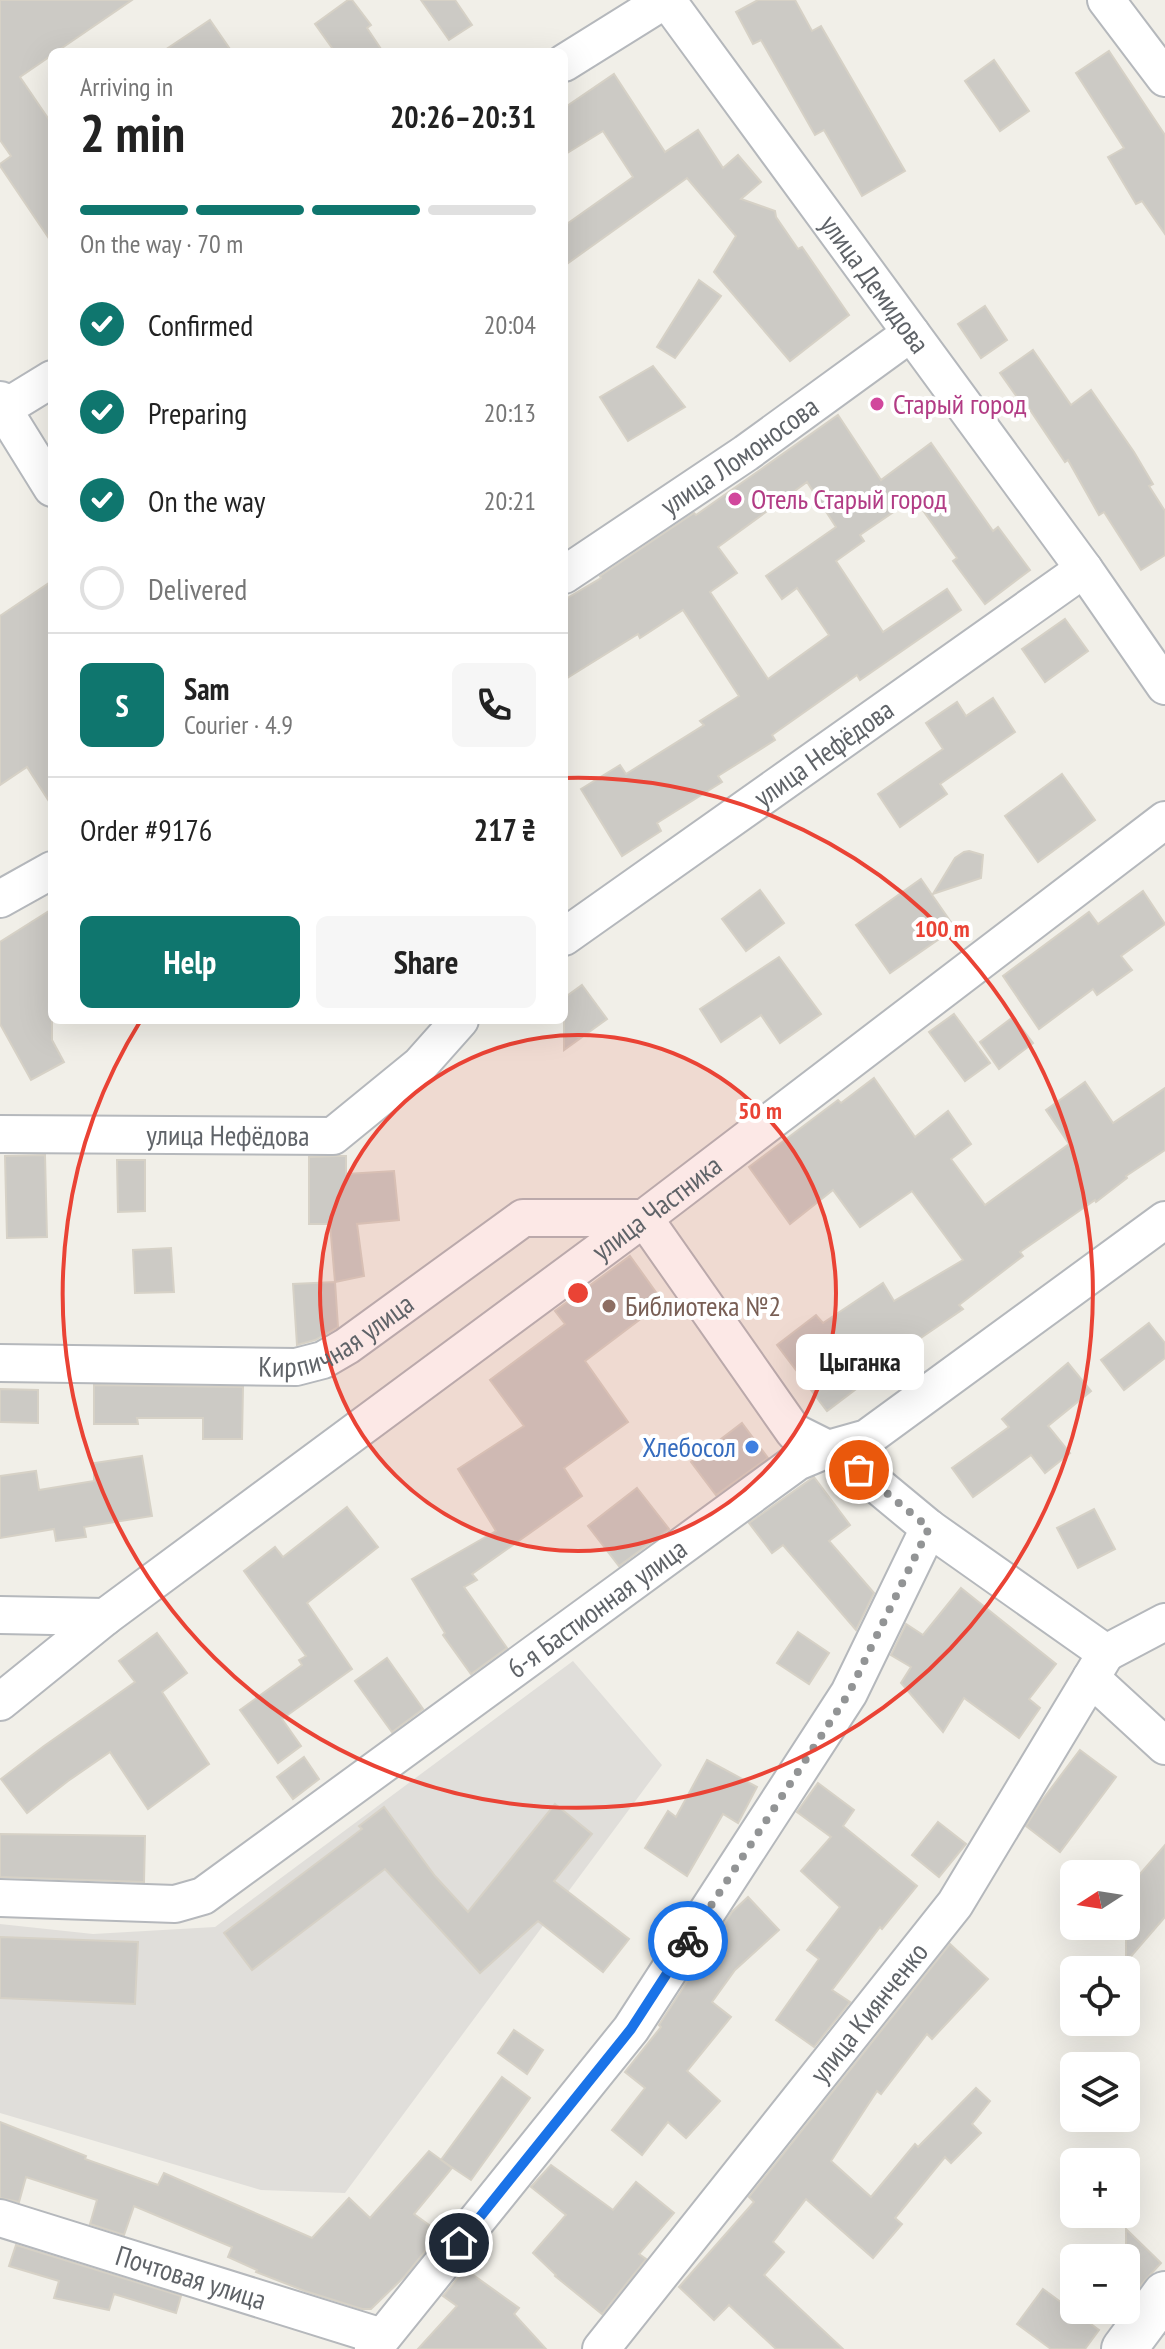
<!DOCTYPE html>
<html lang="en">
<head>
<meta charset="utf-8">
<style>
  body { margin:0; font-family:"PT Sans Narrow",sans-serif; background:#f6f6f6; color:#222; height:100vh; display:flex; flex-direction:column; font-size:30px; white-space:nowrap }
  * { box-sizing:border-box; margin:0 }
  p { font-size:26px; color:#767676 }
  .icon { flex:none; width:44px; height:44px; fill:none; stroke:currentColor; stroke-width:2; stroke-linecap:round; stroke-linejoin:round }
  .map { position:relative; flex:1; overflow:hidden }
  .details { position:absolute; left:48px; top:48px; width:520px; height:976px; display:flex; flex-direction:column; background:#fff; border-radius:12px; box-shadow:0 8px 32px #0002 }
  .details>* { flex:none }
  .needle { width:52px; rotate:258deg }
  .controls { position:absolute; left:1060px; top:1860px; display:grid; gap:16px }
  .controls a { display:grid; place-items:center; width:80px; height:80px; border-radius:12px; background:#fff; box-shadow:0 8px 32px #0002; font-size:40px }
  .pin { position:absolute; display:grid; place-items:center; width:68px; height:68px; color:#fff; margin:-34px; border:4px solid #fff; border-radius:50%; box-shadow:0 2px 8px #0007 }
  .courier { position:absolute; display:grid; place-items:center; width:80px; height:80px; margin:-40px; border:6px solid #1a73e8; border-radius:50%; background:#fff; color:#222; box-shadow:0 2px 10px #0007 }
  .bubble { position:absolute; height:56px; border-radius:12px; background:#fff; box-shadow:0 8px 32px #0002; font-size:26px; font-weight:700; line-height:56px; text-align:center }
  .headline em { font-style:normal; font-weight:700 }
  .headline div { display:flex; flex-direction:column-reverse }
  .headline { display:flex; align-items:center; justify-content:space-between; height:136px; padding:0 32px }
  h1 { font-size:52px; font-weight:700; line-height:60px }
  .bar { display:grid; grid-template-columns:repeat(4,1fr); gap:12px 8px; align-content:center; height:96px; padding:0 32px }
  .bar i { height:10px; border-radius:6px; background:#e0e0e0 }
  .bar .current { background:#0f766e }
  .bar p { grid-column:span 4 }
  .line { display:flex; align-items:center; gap:20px; padding:0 32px; border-top:2px solid #e0e0e0 }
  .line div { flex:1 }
  .round { display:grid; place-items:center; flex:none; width:84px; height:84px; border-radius:12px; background:#f6f6f6 }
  ol { padding:0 32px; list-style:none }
  li { display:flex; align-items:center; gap:24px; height:88px }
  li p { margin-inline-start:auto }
  li .icon { padding:8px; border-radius:50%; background:#0f766e; color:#fff; stroke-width:4 }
  li:last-child { color:#767676 }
  li i { width:44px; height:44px; border:4px solid #e0e0e0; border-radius:50% }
  .cta { display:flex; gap:16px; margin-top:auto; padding:16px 32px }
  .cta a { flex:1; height:92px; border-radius:12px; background:#0f766e; color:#fff; font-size:32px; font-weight:700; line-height:92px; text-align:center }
  .cta a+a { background:#f6f6f6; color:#222 }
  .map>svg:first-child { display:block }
  .industrial { fill:#e0deda }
  .building { fill:#cccac5; stroke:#d6d1c6; stroke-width:2; fill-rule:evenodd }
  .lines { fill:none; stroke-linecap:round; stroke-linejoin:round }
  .street-casing { stroke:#b5b8bc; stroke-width:40 }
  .secondary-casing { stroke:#b6babf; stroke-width:48 }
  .street { stroke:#fff; stroke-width:36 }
  .secondary { stroke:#fff; stroke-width:44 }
  .done { stroke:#929495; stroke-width:8; stroke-dasharray:0 14.4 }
  .route { stroke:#1a73e8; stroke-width:10 }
  .ring { fill:none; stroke:#ea4335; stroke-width:4 }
  .hotel-dot { fill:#d1479c; stroke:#fff; stroke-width:3 }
  .education-dot { fill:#8d6e63; stroke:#fff; stroke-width:3 }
  .shop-dot { fill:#3f7fe0; stroke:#fff; stroke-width:3 }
  .labels { text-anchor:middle; stroke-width:8; stroke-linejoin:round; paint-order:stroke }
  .street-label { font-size:28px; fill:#5f6368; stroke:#fff }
  .hotel-label { font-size:28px; fill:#b23c85; stroke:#fff; text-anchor:start }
  .education-label { font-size:28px; fill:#785e54; stroke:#fff; text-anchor:start }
  .shop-label { font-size:28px; fill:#366cbe; stroke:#fff; text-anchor:end }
  .centre { fill:#ea4335; stroke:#fff; stroke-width:4 }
  .ring-label { font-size:24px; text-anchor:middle; font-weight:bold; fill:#ea4335; stroke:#fff; stroke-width:8; stroke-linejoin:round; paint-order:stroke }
</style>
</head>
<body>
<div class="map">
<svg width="1165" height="2349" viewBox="0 0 1165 2349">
  <rect width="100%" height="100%" fill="#f1efe8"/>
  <polygon class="industrial" points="573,1661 662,1765 345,2193 261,2190 0,2113 0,1924 93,1934 215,1927"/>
  <g class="building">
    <polygon points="0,0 132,0 56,52 52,52 52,55 20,77 52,124 52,243 0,166 0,164 11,156 0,140"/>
    <polygon points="348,0 352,0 371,25 367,28 383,52 335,52 315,24"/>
    <polygon points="421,0 455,0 472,25 449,40"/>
    <polygon points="758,0 795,0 812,31 821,26 905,171 862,196 824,130 815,135 761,40 753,44 736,12"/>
    <polygon points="210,20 232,52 162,52"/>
    <polygon points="1109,51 1165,135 1165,234 1142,201 1136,204 1108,157 1124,148 1076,73"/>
    <polygon points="994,60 1029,111 1000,131 965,81"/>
    <polygon points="614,74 665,152 698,130 723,168 738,155 761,182 741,199 775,211 776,217 798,249 802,247 849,315 790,361 714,272 736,236 687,178 564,266 564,226 633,177 603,131 564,155 564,108"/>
    <polygon points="699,280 721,296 675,358 657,347"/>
    <polygon points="985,306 1007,340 981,358 958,324"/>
    <polygon points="1033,350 1071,405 1091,390 1134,452 1153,484 1149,486 1165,511 1165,555 1141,570 1104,512 1099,515 1068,460 1065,462 1022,398 1019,400 1000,373"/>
    <polygon points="653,366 685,407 628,441 600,397"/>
    <path d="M838,415L881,480L931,443L993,531L998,527L1030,570L985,604L953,561L957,558L914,498L860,535L864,541L836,561L883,632L947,589L961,610L860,680L857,675L772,735L775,740L718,776L722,782L657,823L661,831L622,856L581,789L620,765L626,774L704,725L700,721L739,696L683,610L640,638L638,634L564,680V600L601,578L600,576L694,513L696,515ZM807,482L836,527L766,576L782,599L797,588L829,635L768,679L710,592L737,573L718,547Z"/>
    <polygon points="52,581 52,806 27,767 0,785 0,616"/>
    <polygon points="1065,619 1088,651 1045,682 1022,649"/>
    <polygon points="993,698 1015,732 940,784 947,794 900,827 878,794 943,749 926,723 957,702 966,716"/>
    <polygon points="1062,774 1095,820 1038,862 1005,816"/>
    <polygon points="969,851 983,855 981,878 933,894 955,858 964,852"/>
    <polygon points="921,879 955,928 890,973 856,925"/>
    <polygon points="760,890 784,923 746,951 722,919"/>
    <polygon points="1143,891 1165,924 1121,956 1132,970 1097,995 1093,989 1039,1029 1003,976 1089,912 1098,924"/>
    <polygon points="52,909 52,1040 64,1062 31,1080 0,1024 0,942"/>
    <polygon points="779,957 821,1014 780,1043 761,1015 721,1042 700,1009"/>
    <polygon points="582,985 607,1019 564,1050 564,998"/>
    <polygon points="954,1014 990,1063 965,1081 929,1032"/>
    <polygon points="1013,1017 1033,1043 999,1069 980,1042"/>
    <polygon points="874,1078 915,1137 948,1111 971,1144 951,1159 985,1205 1069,1144 1046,1110 1085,1082 1113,1123 1165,1088 1165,1150 1126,1176 1127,1178 1096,1202 1095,1200 1020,1252 1023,1256 959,1305 963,1309 865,1376 868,1380 827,1411 777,1345 816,1315 823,1323 883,1283 894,1301 963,1260 912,1191 860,1227 833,1190 790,1224 749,1167 838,1100 841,1103"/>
    <polygon points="45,1155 47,1237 7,1238 5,1156"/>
    <polygon points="336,1156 346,1156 346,1174 394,1171 399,1220 357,1224 364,1276 335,1282 330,1224 309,1224 309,1157"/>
    <polygon points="117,1160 145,1160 145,1211 118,1212"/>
    <polygon points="171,1248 174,1292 135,1293 133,1250"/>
    <polygon points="630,1256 663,1302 585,1361 628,1422 564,1468 582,1496 472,1574 477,1580 464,1587 507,1648 471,1674 443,1635 445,1633 412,1579 496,1531 458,1469 524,1426 490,1380 565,1324 555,1311"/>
    <polygon points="335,1282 338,1327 315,1340 297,1345 293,1284"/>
    <polygon points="1149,1323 1165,1343 1165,1358 1124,1390 1101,1360"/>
    <polygon points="1068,1363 1091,1391 1048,1426 1070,1453 1045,1473 1031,1455 973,1497 952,1468 1009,1427 1002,1419"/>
    <polygon points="94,1385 243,1387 242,1439 203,1439 203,1418 137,1418 138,1424 94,1424"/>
    <polygon points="0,1389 38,1390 38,1423 0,1422"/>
    <polygon points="742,1423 768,1458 716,1495 691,1462"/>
    <polygon points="142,1456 152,1516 84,1527 86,1537 56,1541 54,1529 0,1538 0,1476 36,1471 39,1490 94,1481 94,1463"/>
    <polygon points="814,1477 850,1525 829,1541 874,1593 856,1630 783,1545 772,1553 749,1523"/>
    <polygon points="637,1488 669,1529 619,1566 588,1526"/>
    <polygon points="347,1507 378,1547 307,1603 352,1669 282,1719 301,1746 278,1763 240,1710 302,1665 299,1660 306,1656 244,1571 275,1547 283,1557"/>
    <polygon points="1094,1509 1115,1549 1078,1568 1057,1528"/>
    <polygon points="961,1588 1056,1664 1029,1699 1040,1708 1019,1738 964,1698 943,1732 901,1683 911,1667 891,1655 906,1624 923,1635"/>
    <polygon points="798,1632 829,1653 809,1684 777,1663"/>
    <polygon points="157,1633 187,1673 162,1692 209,1764 148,1809 110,1752 68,1781 27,1813 1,1779 44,1746 135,1682 119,1661"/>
    <polygon points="387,1658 423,1709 392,1732 355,1681"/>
    <polygon points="1080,1750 1116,1777 1060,1852 1026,1826 1040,1803"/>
    <polygon points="304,1757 319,1779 293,1799 277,1777"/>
    <polygon points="707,1760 757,1787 738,1823 723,1814 687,1876 645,1848 668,1811 676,1817"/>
    <polygon points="818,1783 854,1810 843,1826 917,1886 882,1929 880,1927 832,1990 850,2002 814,2047 776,2020 819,1959 807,1950 840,1907 801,1871 831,1837 797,1812"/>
    <polygon points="555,1804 592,1834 554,1881 629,1939 603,1972 538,1921 480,1973 385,1869 252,1970 224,1933 362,1829 359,1826 384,1807 435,1876 468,1912"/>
    <polygon points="938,1822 966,1844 939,1877 912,1855"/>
    <polygon points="0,1834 145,1836 144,1882 0,1877"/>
    <polygon points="1165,1845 1165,1917 1126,1962 1126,1890"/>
    <polygon points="748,1897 779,1930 735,1970 712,2002 731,2017 687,2071 720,2101 686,2138 668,2122 642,2155 612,2130 645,2088 625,2072 661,2027 659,2025 732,1912"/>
    <polygon points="0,1937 138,1942 135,2004 0,1998"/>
    <polygon points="950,1944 988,1979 932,2039 927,2034 881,2094 877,2091 831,2161 871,2197 915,2144 918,2147 976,2088 990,2101 972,2124 981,2133 951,2163 945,2157 895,2218 902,2224 873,2258 806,2199 773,2242 784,2252 764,2275 843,2349 776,2349 729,2305 714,2320 679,2287 754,2202 749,2197"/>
    <polygon points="514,2030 543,2050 527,2074 498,2053"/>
    <polygon points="502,2077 530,2098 471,2180 441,2160"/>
    <polygon points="0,2122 86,2156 85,2159 158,2185 164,2173 312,2238 349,2198 370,2218 429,2151 452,2168 414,2214 436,2230 428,2242 431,2244 405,2276 371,2309 362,2309 305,2291 256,2272 257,2270 228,2257 232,2247 134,2206 124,2235 90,2224 97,2200 26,2177 19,2202 0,2198"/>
    <polygon points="551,2165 613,2210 636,2182 674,2213 639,2254 646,2259 602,2314 555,2276 556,2275 533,2253 566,2215 531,2187"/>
    <polygon points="1126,2229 1161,2263 1126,2301"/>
    <polygon points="16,2245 181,2296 176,2313 114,2294 109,2310 54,2298 59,2281 9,2266"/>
    <polygon points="465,2269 519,2308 514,2314 546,2349 418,2349 457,2306 443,2296"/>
    <polygon points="1043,2289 1099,2330 1085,2349 1051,2349 1017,2324"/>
  </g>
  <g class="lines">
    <g class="street-casing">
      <g id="street">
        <path id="s1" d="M667,0L1084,569L1165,686"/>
        <polyline points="1106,0 1165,78"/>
        <polyline points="564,63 665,0"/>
        <polyline points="52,379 3,409 52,488"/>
        <path id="s2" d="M564,575L746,453L911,333"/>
        <polyline points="0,899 52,870"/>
        <path id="s3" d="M564,937L1084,569"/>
        <path id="s4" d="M0,1134L333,1136L420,1065L460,1020"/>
        <path id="s5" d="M0,1363L296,1367L323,1360L347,1346L523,1218H644L794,1432L828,1449L859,1470L929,1528L1106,1653"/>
        <polyline points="0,1615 105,1617"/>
        <polyline points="1106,1653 1165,1622"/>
        <polyline points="1091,1678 1165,1746"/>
        <path id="s6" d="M0,1702L105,1617L644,1218L1165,820"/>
        <path id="s7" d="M0,1898L175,1904L203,1896L797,1462L828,1449L867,1438L1165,1220"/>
        <path id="s8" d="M0,2218L382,2337"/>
        <polyline points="373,2349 631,2029 849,1693 929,1528"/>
        <path id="s9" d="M601,2349L955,1904L1106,1653"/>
      </g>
    </g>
    <g class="secondary-casing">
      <g id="secondary">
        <polyline points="0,404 3,409 0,411"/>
        <polyline points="1124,2349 1165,2294"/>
      </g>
    </g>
    <use href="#street" class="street"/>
    <use href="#secondary" class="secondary"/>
  </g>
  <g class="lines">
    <polyline class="done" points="688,1941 849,1693 929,1528 859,1470"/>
    <polyline class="route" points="459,2243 631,2029 688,1941"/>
  </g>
  <circle cx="578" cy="1293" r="258" fill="#ea4335" fill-opacity=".12"/>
  <g class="ring">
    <circle cx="578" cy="1293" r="258"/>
    <path d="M565 778A515 515 0 1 1 141 1020"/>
  </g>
  <g class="hotel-dot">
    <circle cx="877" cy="404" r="8"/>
    <circle cx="735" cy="499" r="8"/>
  </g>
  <circle class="education-dot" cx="609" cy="1306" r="8"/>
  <circle class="shop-dot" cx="752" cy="1447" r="8"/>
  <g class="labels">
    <g class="street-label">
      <text dy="10" stroke="none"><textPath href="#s1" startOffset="352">улица Демидова</textPath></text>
      <text dy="10" stroke="none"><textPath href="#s2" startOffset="212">улица Ломоносова</textPath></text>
      <text dy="10" stroke="none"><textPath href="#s3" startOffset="318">улица Нефёдова</textPath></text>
      <text dy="10" stroke="none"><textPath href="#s4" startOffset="228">улица Нефёдова</textPath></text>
      <text dy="10" stroke="none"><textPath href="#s6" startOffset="822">улица Частника</textPath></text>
      <text dy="10" stroke="none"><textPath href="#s5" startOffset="344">Кирпичная улица</textPath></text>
      <text dy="10" stroke="none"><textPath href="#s7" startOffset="692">6-я Бастионная улица</textPath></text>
      <text dy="10" stroke="none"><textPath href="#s9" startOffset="430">улица Киянченко</textPath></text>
      <text dy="10" stroke="none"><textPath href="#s8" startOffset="200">Почтовая улица</textPath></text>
    </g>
    <g class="hotel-label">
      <text x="893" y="414">Старый город</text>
      <text x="751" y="509">Отель Старый город</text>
    </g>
    <g class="education-label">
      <text x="625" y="1316">Библиотека №2</text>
    </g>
    <g class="shop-label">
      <text x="736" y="1457">Хлебосол</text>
    </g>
  </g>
  <circle cx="578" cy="1293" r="12" class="centre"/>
  <g class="ring-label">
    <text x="942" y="937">100 m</text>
    <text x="760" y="1119">50 m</text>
  </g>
</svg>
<div class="controls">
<a><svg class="needle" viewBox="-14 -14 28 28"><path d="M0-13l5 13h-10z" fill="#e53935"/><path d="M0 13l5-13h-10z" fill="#767676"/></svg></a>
<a><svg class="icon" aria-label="locate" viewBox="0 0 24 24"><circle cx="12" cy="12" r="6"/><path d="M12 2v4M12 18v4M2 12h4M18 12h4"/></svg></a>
<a><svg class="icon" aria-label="layers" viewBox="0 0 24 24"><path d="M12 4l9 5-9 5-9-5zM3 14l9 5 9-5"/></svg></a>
<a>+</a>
<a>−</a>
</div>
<div class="pin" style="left:859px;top:1470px;background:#ea580c"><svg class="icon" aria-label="bag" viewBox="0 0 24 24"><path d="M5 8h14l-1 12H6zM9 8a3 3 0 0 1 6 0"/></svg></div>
<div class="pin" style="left:459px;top:2243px;background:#1f2937"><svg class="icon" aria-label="home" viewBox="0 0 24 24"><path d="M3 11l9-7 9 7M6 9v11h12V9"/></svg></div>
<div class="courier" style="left:688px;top:1941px"><svg class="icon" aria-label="bike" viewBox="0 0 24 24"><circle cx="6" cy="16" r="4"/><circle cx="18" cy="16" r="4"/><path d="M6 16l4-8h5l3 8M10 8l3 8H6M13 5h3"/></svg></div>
<div class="bubble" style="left:796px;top:1334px;width:128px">Цыганка</div>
<section class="details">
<div class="headline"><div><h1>2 min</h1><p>Arriving in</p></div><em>20:26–20:31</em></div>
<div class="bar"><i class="current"></i><i class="current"></i><i class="current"></i><i></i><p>On the way · 70 m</p></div>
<ol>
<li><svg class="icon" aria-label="check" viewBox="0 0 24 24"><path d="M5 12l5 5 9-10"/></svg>Confirmed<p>20:04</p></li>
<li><svg class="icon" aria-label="check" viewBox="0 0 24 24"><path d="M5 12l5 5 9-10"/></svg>Preparing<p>20:13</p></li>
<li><svg class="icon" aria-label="check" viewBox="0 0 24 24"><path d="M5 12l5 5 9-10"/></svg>On the way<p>20:21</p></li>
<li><i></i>Delivered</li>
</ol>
<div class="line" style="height:144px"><b class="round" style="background:#0f766e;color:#fff">S</b><div><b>Sam</b><p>Courier · 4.9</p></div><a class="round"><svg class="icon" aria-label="phone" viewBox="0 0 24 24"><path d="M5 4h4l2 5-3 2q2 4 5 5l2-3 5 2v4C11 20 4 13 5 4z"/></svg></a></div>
<div class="line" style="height:104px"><div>Order #9176</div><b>217 ₴</b></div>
<div class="cta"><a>Help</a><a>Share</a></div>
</section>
</div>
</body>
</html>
